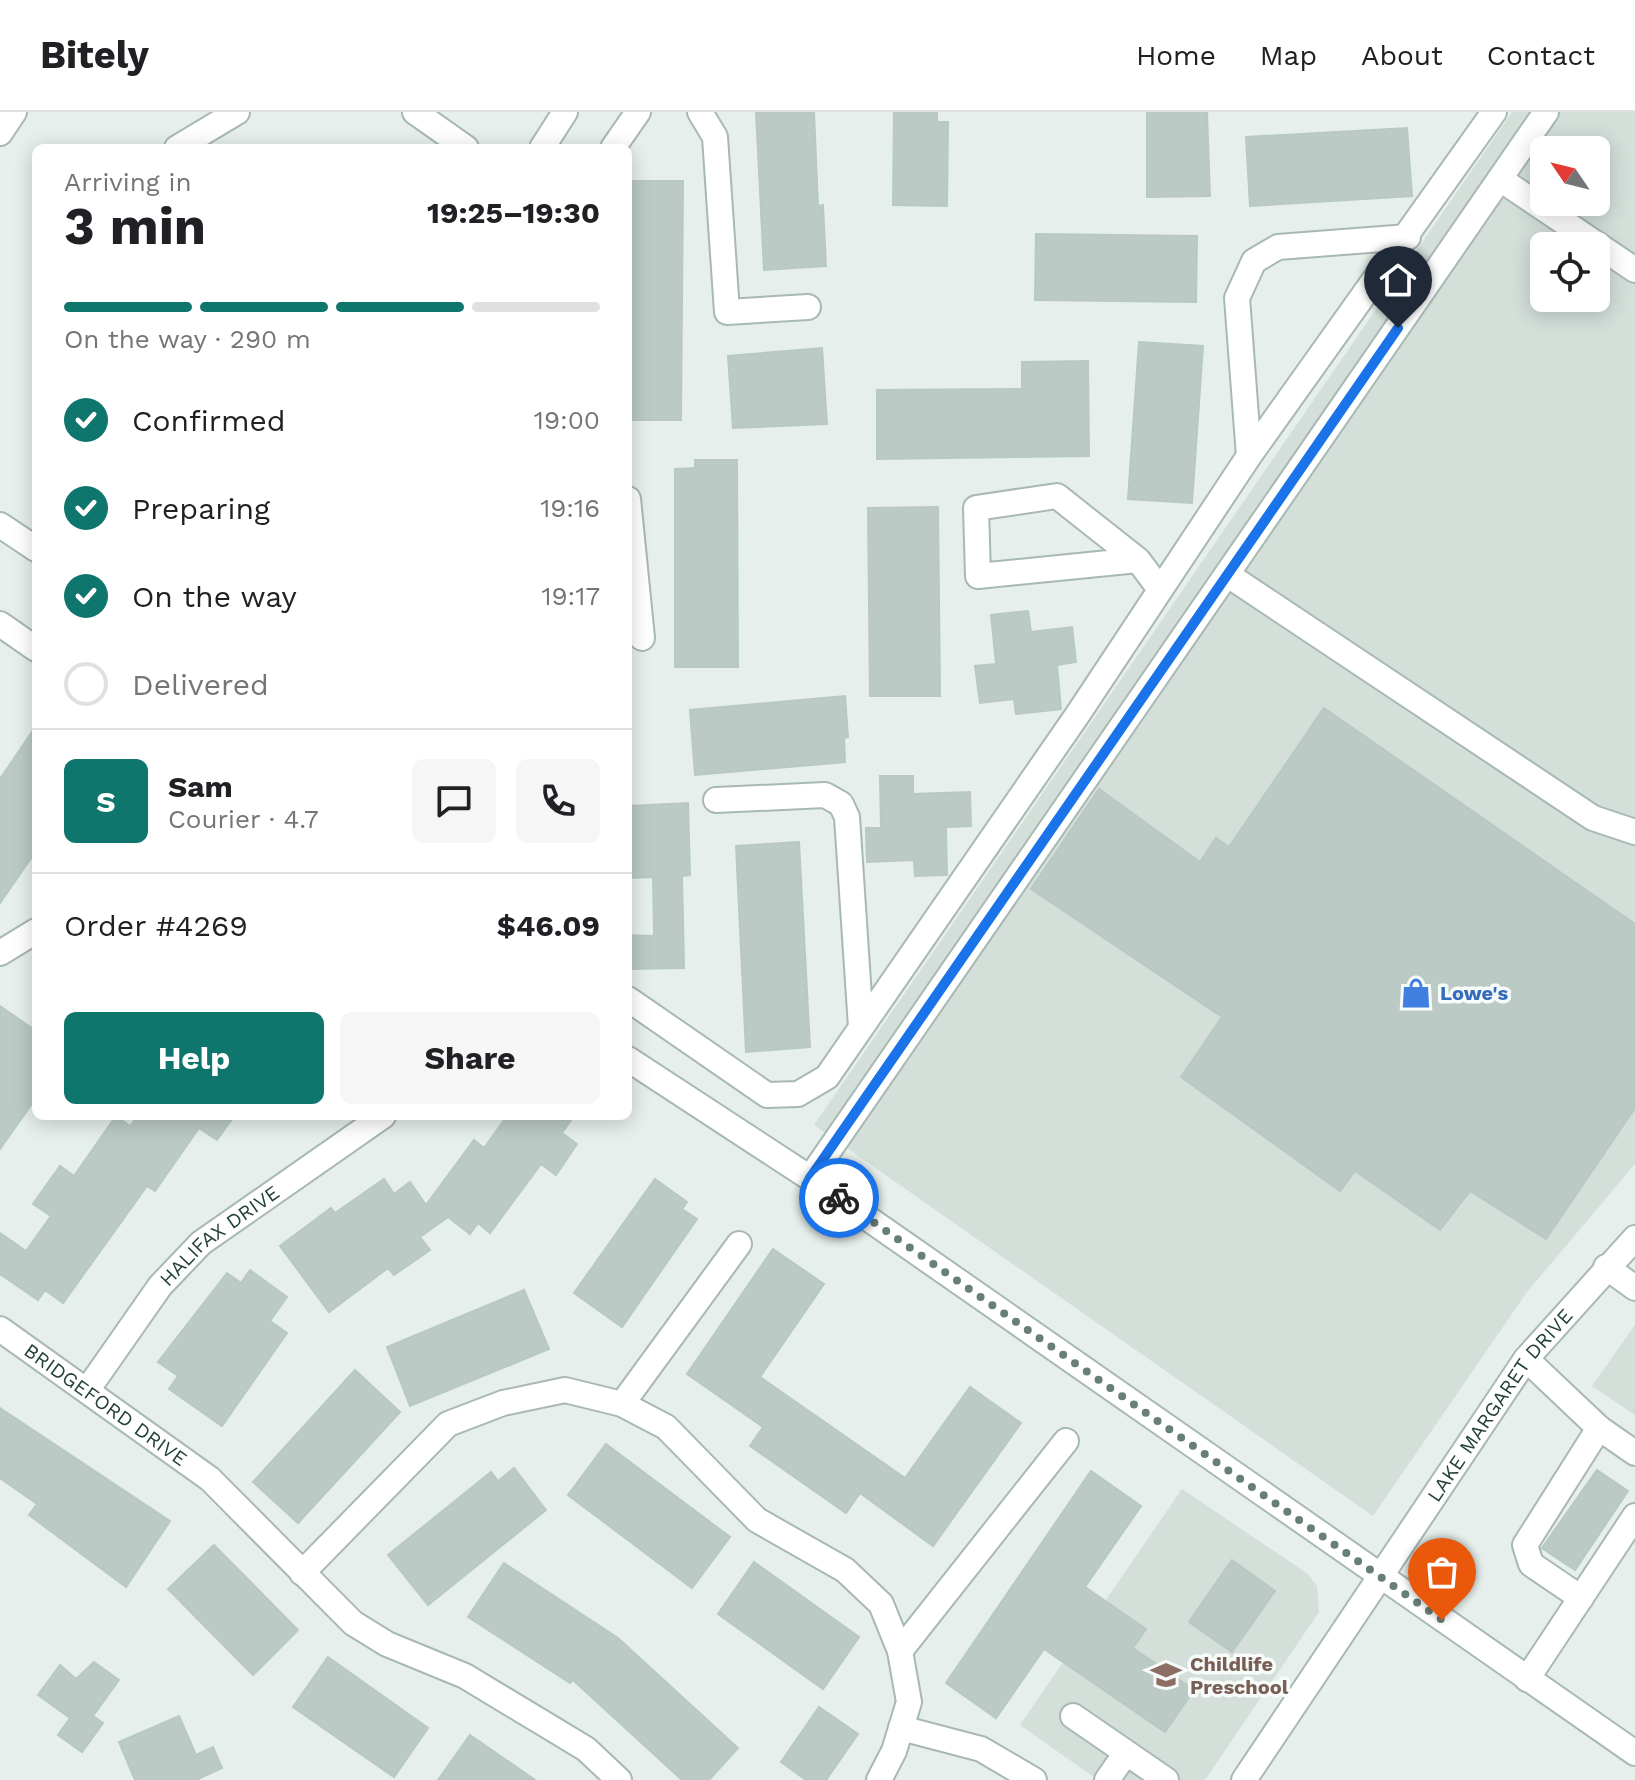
<!DOCTYPE html>
<html lang="en">
<head>
<meta charset="utf-8">
<style>
  body { margin:0; font-family:"Work Sans",sans-serif; background:#f6f6f6; color:#202124; height:100vh; display:flex; flex-direction:column; font-size:30px; white-space:nowrap }
  * { box-sizing:border-box; margin:0 }
  p { font-size:26px; color:#757577 }
  .icon { flex:none; width:44px; height:44px; fill:none; stroke:currentColor; stroke-width:2; stroke-linecap:round; stroke-linejoin:round }
  .map { position:relative; flex:1; overflow:hidden }
  .drawer { position:absolute; left:32px; top:32px; width:600px; height:976px; display:flex; flex-direction:column; background:#fff; border-radius:12px; box-shadow:0 4px 20px #0003 }
  .drawer>* { flex:none }
  .needle { width:52px; rotate:305deg }
  .fabs { position:absolute; left:1530px; top:24px; display:grid; gap:16px }
  .fabs a { display:grid; place-items:center; width:80px; height:80px; border-radius:12px; background:#fff; box-shadow:0 4px 20px #0003; font-size:40px }
  .pin { position:absolute; display:grid; place-items:center; width:68px; height:68px; color:#fff; margin:-82px -34px; border-radius:50% 50% 50% 0; rotate:-45deg; box-shadow:0 0 8px #0007 }
  .pin .icon { rotate:45deg }
  .courier { position:absolute; display:grid; place-items:center; width:80px; height:80px; margin:-40px; border:6px solid #1a73e8; border-radius:50%; background:#fff; color:#222; box-shadow:0 2px 10px #0007 }
  .head em { font-style:normal; font-weight:700 }
  .head div { display:flex; flex-direction:column-reverse }
  .head { display:flex; align-items:center; justify-content:space-between; height:136px; padding:0 32px }
  h1 { font-size:52px; font-weight:700; line-height:60px }
  .bar { display:grid; grid-template-columns:repeat(4,1fr); gap:12px 8px; align-content:center; height:96px; padding:0 32px }
  .bar i { height:10px; border-radius:6px; background:#e0e0e0 }
  .bar .current { background:#0f766e }
  .bar p { grid-column:span 4 }
  .line { display:flex; align-items:center; gap:20px; padding:0 32px; border-top:2px solid #e0e0e0 }
  .line div { flex:1 }
  .round { display:grid; place-items:center; flex:none; width:84px; height:84px; border-radius:12px; background:#f6f6f6 }
  ol { padding:0 32px; list-style:none }
  li { display:flex; align-items:center; gap:24px; height:88px }
  li p { margin-inline-start:auto }
  li .icon { padding:8px; border-radius:50%; background:#0f766e; color:#fff; stroke-width:4 }
  li:last-child { color:#757577 }
  li i { width:44px; height:44px; border:4px solid #e0e0e0; border-radius:50% }
  .cta { display:flex; gap:16px; margin-top:auto; padding:16px 32px }
  .cta a { flex:1; height:92px; border-radius:12px; background:#0f766e; color:#fff; font-size:32px; font-weight:700; line-height:92px; text-align:center }
  .cta a+a { background:#f6f6f6; color:#202124 }
  header { display:flex; align-items:center; gap:48px; box-sizing:border-box; height:112px; padding:0 40px; background:#fff; border-bottom:2px solid #e0e0e0 }
  header strong { font-size:38px }
  nav { display:flex; gap:44px; margin-inline-start:auto; font-size:28px }
  .map>svg:first-child { display:block }
  .built { fill:#d4dfda; fill-rule:evenodd }
  .building { fill:#bbcac4; stroke:#b8c9c2; stroke-width:2 }
  .lines { fill:none; stroke-linecap:round; stroke-linejoin:round }
  .minor-casing { stroke:#a8b8b2; stroke-width:28 }
  .minor { stroke:#fff; stroke-width:24 }
  .done { stroke:#687f78; stroke-width:8; stroke-dasharray:0 14.4 }
  .route { stroke:#1a73e8; stroke-width:10 }
  .labels { text-anchor:middle; stroke-width:7; stroke-linejoin:round; paint-order:stroke }
  .shop-label { font-size:20px; font-weight:bold; fill:#366cbe; stroke:#f7fbf9; text-anchor:start }
  .street-label { font-size:20px; fill:#24423a; stroke:#f7fbf9 }
  .education-label { font-size:20px; font-weight:bold; fill:#785e54; stroke:#f7fbf9; text-anchor:start }
</style>
</head>
<body>
<header>
<strong>Bitely</strong>
<nav><a>Home</a><a>Map</a><a>About</a><a>Contact</a></nav>
</header>
<div class="map">
<svg width="1635" height="1668" viewBox="0 0 1635 1668">
  <rect width="100%" height="100%" fill="#e6efeb"/>
  <g class="built">
    <path d="M1512,0H1635V1052L1527,1180L1373,1404L814,1013ZM1544,38H1596V90H1544ZM1544,134H1596V186H1544Z"/>
    <polygon points="1635,1213 1635,1303 1592,1274"/>
    <polygon points="1182,1377 1308,1462 1317,1474 1319,1500 1205,1668 1098,1668 1020,1613"/>
  </g>
  <g class="building">
    <polygon points="756,0 814,0 818,94 823,93 826,154 764,158"/>
    <polygon points="894,0 937,0 937,10 948,10 947,94 893,93"/>
    <polygon points="1147,0 1207,0 1210,84 1147,85"/>
    <polygon points="1407,16 1412,84 1250,94 1246,25"/>
    <polygon points="628,69 683,69 681,308 628,308"/>
    <polygon points="1036,122 1197,124 1196,190 1035,188"/>
    <polygon points="1139,230 1203,234 1192,391 1128,387"/>
    <polygon points="822,236 827,312 733,316 728,244"/>
    <polygon points="1088,249 1089,344 877,347 877,278 1022,277 1022,250"/>
    <polygon points="695,348 737,348 738,555 675,555 675,357 695,356"/>
    <polygon points="938,395 940,584 870,584 868,396"/>
    <polygon points="1028,499 1031,520 1072,515 1076,550 1057,553 1061,597 1016,602 1014,587 980,591 975,554 996,552 991,503"/>
    <polygon points="845,584 848,625 844,626 845,650 695,663 690,598"/>
    <polygon points="1324,596 1635,812 1635,996 1546,1127 1470,1079 1440,1118 1355,1059 1340,1079 1181,965 1222,905 1031,777 1099,677 1200,750 1216,726 1229,735"/>
    <polygon points="36,614 36,739 0,791 0,667"/>
    <polygon points="880,664 913,664 913,682 970,680 971,714 946,715 947,763 915,764 914,748 867,750 866,716 881,716"/>
    <polygon points="688,691 690,763 682,764 684,856 628,857 628,823 654,824 653,765 628,766 628,694"/>
    <polygon points="799,730 810,935 746,940 736,734"/>
    <polygon points="0,894 36,919 36,986 0,1037"/>
    <polygon points="116,1004 130,1014 138,1004 234,1004 217,1028 199,1016 155,1079 147,1074 63,1191 45,1178 38,1188 0,1162 0,1121 26,1139 51,1104 33,1092 60,1054 74,1064"/>
    <polygon points="507,1004 574,1004 562,1021 577,1032 556,1063 541,1052 490,1121 478,1111 470,1122 448,1105 420,1125 430,1138 394,1163 388,1156 329,1200 280,1134 331,1096 335,1101 384,1067 394,1082 410,1070 426,1093 474,1028 484,1036"/>
    <polygon points="655,1067 687,1090 682,1097 697,1107 622,1215 574,1181"/>
    <polygon points="773,1137 824,1172 760,1265 905,1366 970,1275 1021,1311 933,1434 860,1381 846,1401 750,1334 763,1315 687,1262"/>
    <polygon points="250,1158 287,1185 270,1209 287,1221 222,1314 169,1277 178,1264 158,1250 227,1161 241,1171"/>
    <polygon points="524,1178 549,1237 410,1294 387,1235"/>
    <polygon points="355,1258 400,1300 298,1411 253,1370"/>
    <polygon points="0,1296 170,1409 126,1475 29,1403 37,1392 0,1366"/>
    <polygon points="606,1332 730,1425 692,1476 568,1383"/>
    <polygon points="514,1356 546,1398 428,1493 388,1443 491,1360 498,1369"/>
    <polygon points="1597,1358 1628,1379 1575,1458 1542,1436"/>
    <polygon points="1091,1359 1141,1394 1085,1475 1146,1517 1133,1536 1194,1578 1165,1620 1044,1537 996,1606 946,1571"/>
    <polygon points="214,1433 298,1518 253,1563 168,1477"/>
    <polygon points="1232,1448 1275,1479 1232,1540 1189,1510"/>
    <polygon points="754,1450 859,1525 823,1577 718,1502"/>
    <polygon points="504,1451 618,1526 738,1636 709,1668 682,1668 573,1568 570,1571 468,1505"/>
    <polygon points="328,1545 428,1616 394,1665 293,1595"/>
    <polygon points="94,1550 119,1568 93,1604 103,1611 82,1640 58,1623 70,1606 38,1583 60,1553 76,1567"/>
    <polygon points="819,1595 858,1622 826,1668 806,1668 781,1650"/>
    <polygon points="179,1604 196,1643 213,1635 222,1656 196,1668 135,1668 119,1630"/>
    <polygon points="470,1623 535,1668 438,1668"/>
  </g>
  <g class="lines">
    <g class="minor-casing">
      <g id="minor">
        <polyline points="415,0 466,36"/>
        <polyline points="700,0 715,25 727,200 808,195"/>
        <polyline points="0,21 14,0"/>
        <polyline points="177,36 237,0"/>
        <polyline points="542,36 565,0"/>
        <polyline points="613,36 638,0"/>
        <polyline points="1500,67 1635,158"/>
        <polyline points="1249,344 1237,186 1254,149 1278,135 1408,125"/>
        <polyline points="628,387 642,526"/>
        <polyline points="0,413 36,437"/>
        <polyline points="1138,448 1057,384 976,396 978,464 1138,448 1159,476"/>
        <polyline points="1228,463 1593,706 1635,720"/>
        <polyline points="0,512 36,537"/>
        <polyline points="716,688 825,683 841,692 847,705 861,915"/>
        <polyline points="0,841 36,819"/>
        <polyline points="628,887 767,983 798,982 827,965 1078,602 1249,344 1494,0"/>
        <polyline points="628,947 810,1066 1635,1641"/>
        <polyline points="810,1066 1546,0"/>
        <polyline points="1606,1155 1635,1176"/>
        <path id="s1" d="M0,1217L210,1367L353,1511L387,1532L465,1564L586,1637L619,1668"/>
        <polyline points="1526,1247 1599,1316 1635,1341"/>
        <path id="s2" d="M88,1277L160,1174L201,1131L383,1004"/>
        <polyline points="622,1292 739,1132"/>
        <polyline points="302,1461 448,1312 503,1291 565,1278 622,1292 666,1315 757,1408 845,1458 881,1492 900,1539 909,1590 894,1639 879,1668"/>
        <polyline points="1581,1486 1531,1452 1525,1433 1599,1316"/>
        <polyline points="900,1539 1066,1329"/>
        <polyline points="1527,1567 1635,1404"/>
        <polyline points="1073,1604 1166,1668"/>
        <polyline points="901,1616 981,1637 1034,1668"/>
        <polyline points="1107,1668 1126,1641"/>
        <path id="s3" d="M1244,1668L1526,1247L1635,1126"/>
      </g>
    </g>
    <use href="#minor" class="minor"/>
  </g>
  <g class="lines">
    <polyline class="done" points="839,1086 1442,1508"/>
    <polyline class="route" points="839,1086 810,1066 1398,216"/>
  </g>
  <defs>
    <g id="shop-bare" transform="scale(2.4)"><path d="M-5-2.5h2.3a2.7 3.5 0 0 1 5.4 0H5L5.5 6h-11ZM-1.5-2.5h3a1.5 2.3 0 0 0-3 0Z" fill="#3f7fe0" stroke="#f7fbf9" stroke-width="2.5" paint-order="stroke"/></g>
    <g id="school-bare" transform="scale(2.4)"><path d="M0-5L7-2L0 1L-7-2ZM-4 1L0 2.5L4 1V4Q0 6-4 4Z" fill="#8d6e63" stroke="#f7fbf9" stroke-width="2.5" paint-order="stroke"/></g>
  </defs>
  <g fill-rule="evenodd">
    <use href="#shop-bare" x="1416" y="881"/>
    <use href="#school-bare" x="1166" y="1563"/>
  </g>
  <g class="labels">
    <g class="shop-label">
      <text x="1440" y="888">Lowe's</text>
    </g>
    <g class="street-label">
      <text dy="7" stroke="none"><textPath href="#s2" startOffset="204">HALIFAX DRIVE</textPath></text>
      <text dy="7" stroke="none"><textPath href="#s1" startOffset="130">BRIDGEFORD DRIVE</textPath></text>
      <text dy="7" stroke="none"><textPath href="#s3" startOffset="454">LAKE MARGARET DRIVE</textPath></text>
    </g>
    <g class="education-label">
      <text x="1190" y="1559">Childlife<tspan x="1190" dy="23">Preschool</tspan></text>
    </g>
  </g>
</svg>
<div class="fabs">
<a><svg class="needle" viewBox="-14 -14 28 28"><path d="M0-13l5 13h-10z" fill="#e53935"/><path d="M0 13l5-13h-10z" fill="#757577"/></svg></a>
<a><svg class="icon" aria-label="locate" viewBox="0 0 24 24"><circle cx="12" cy="12" r="6"/><path d="M12 2v4M12 18v4M2 12h4M18 12h4"/></svg></a>
</div>
<div class="pin" style="left:1442px;top:1508px;background:#ea580c"><svg class="icon" aria-label="bag" viewBox="0 0 24 24"><path d="M5 8h14l-1 12H6zM9 8a3 3 0 0 1 6 0"/></svg></div>
<div class="pin" style="left:1398px;top:216px;background:#1f2937"><svg class="icon" aria-label="home" viewBox="0 0 24 24"><path d="M3 11l9-7 9 7M6 9v11h12V9"/></svg></div>
<div class="courier" style="left:839px;top:1086px"><svg class="icon" aria-label="bike" viewBox="0 0 24 24"><circle cx="6" cy="16" r="4"/><circle cx="18" cy="16" r="4"/><path d="M6 16l4-8h5l3 8M10 8l3 8H6M13 5h3"/></svg></div>
<section class="drawer">
<div class="head"><div><h1>3 min</h1><p>Arriving in</p></div><em>19:25–19:30</em></div>
<div class="bar"><i class="current"></i><i class="current"></i><i class="current"></i><i></i><p>On the way · 290 m</p></div>
<ol>
<li><svg class="icon" aria-label="check" viewBox="0 0 24 24"><path d="M5 12l5 5 9-10"/></svg>Confirmed<p>19:00</p></li>
<li><svg class="icon" aria-label="check" viewBox="0 0 24 24"><path d="M5 12l5 5 9-10"/></svg>Preparing<p>19:16</p></li>
<li><svg class="icon" aria-label="check" viewBox="0 0 24 24"><path d="M5 12l5 5 9-10"/></svg>On the way<p>19:17</p></li>
<li><i></i>Delivered</li>
</ol>
<div class="line" style="height:144px"><b class="round" style="background:#0f766e;color:#fff">S</b><div><b>Sam</b><p>Courier · 4.7</p></div><a class="round"><svg class="icon" aria-label="chat" viewBox="0 0 24 24"><path d="M4 5h16v11H9l-5 4z"/></svg></a><a class="round"><svg class="icon" aria-label="phone" viewBox="0 0 24 24"><path d="M5 4h4l2 5-3 2q2 4 5 5l2-3 5 2v4C11 20 4 13 5 4z"/></svg></a></div>
<div class="line" style="height:104px"><div>Order #4269</div><b>$46.09</b></div>
<div class="cta"><a>Help</a><a>Share</a></div>
</section>
</div>
</body>
</html>
